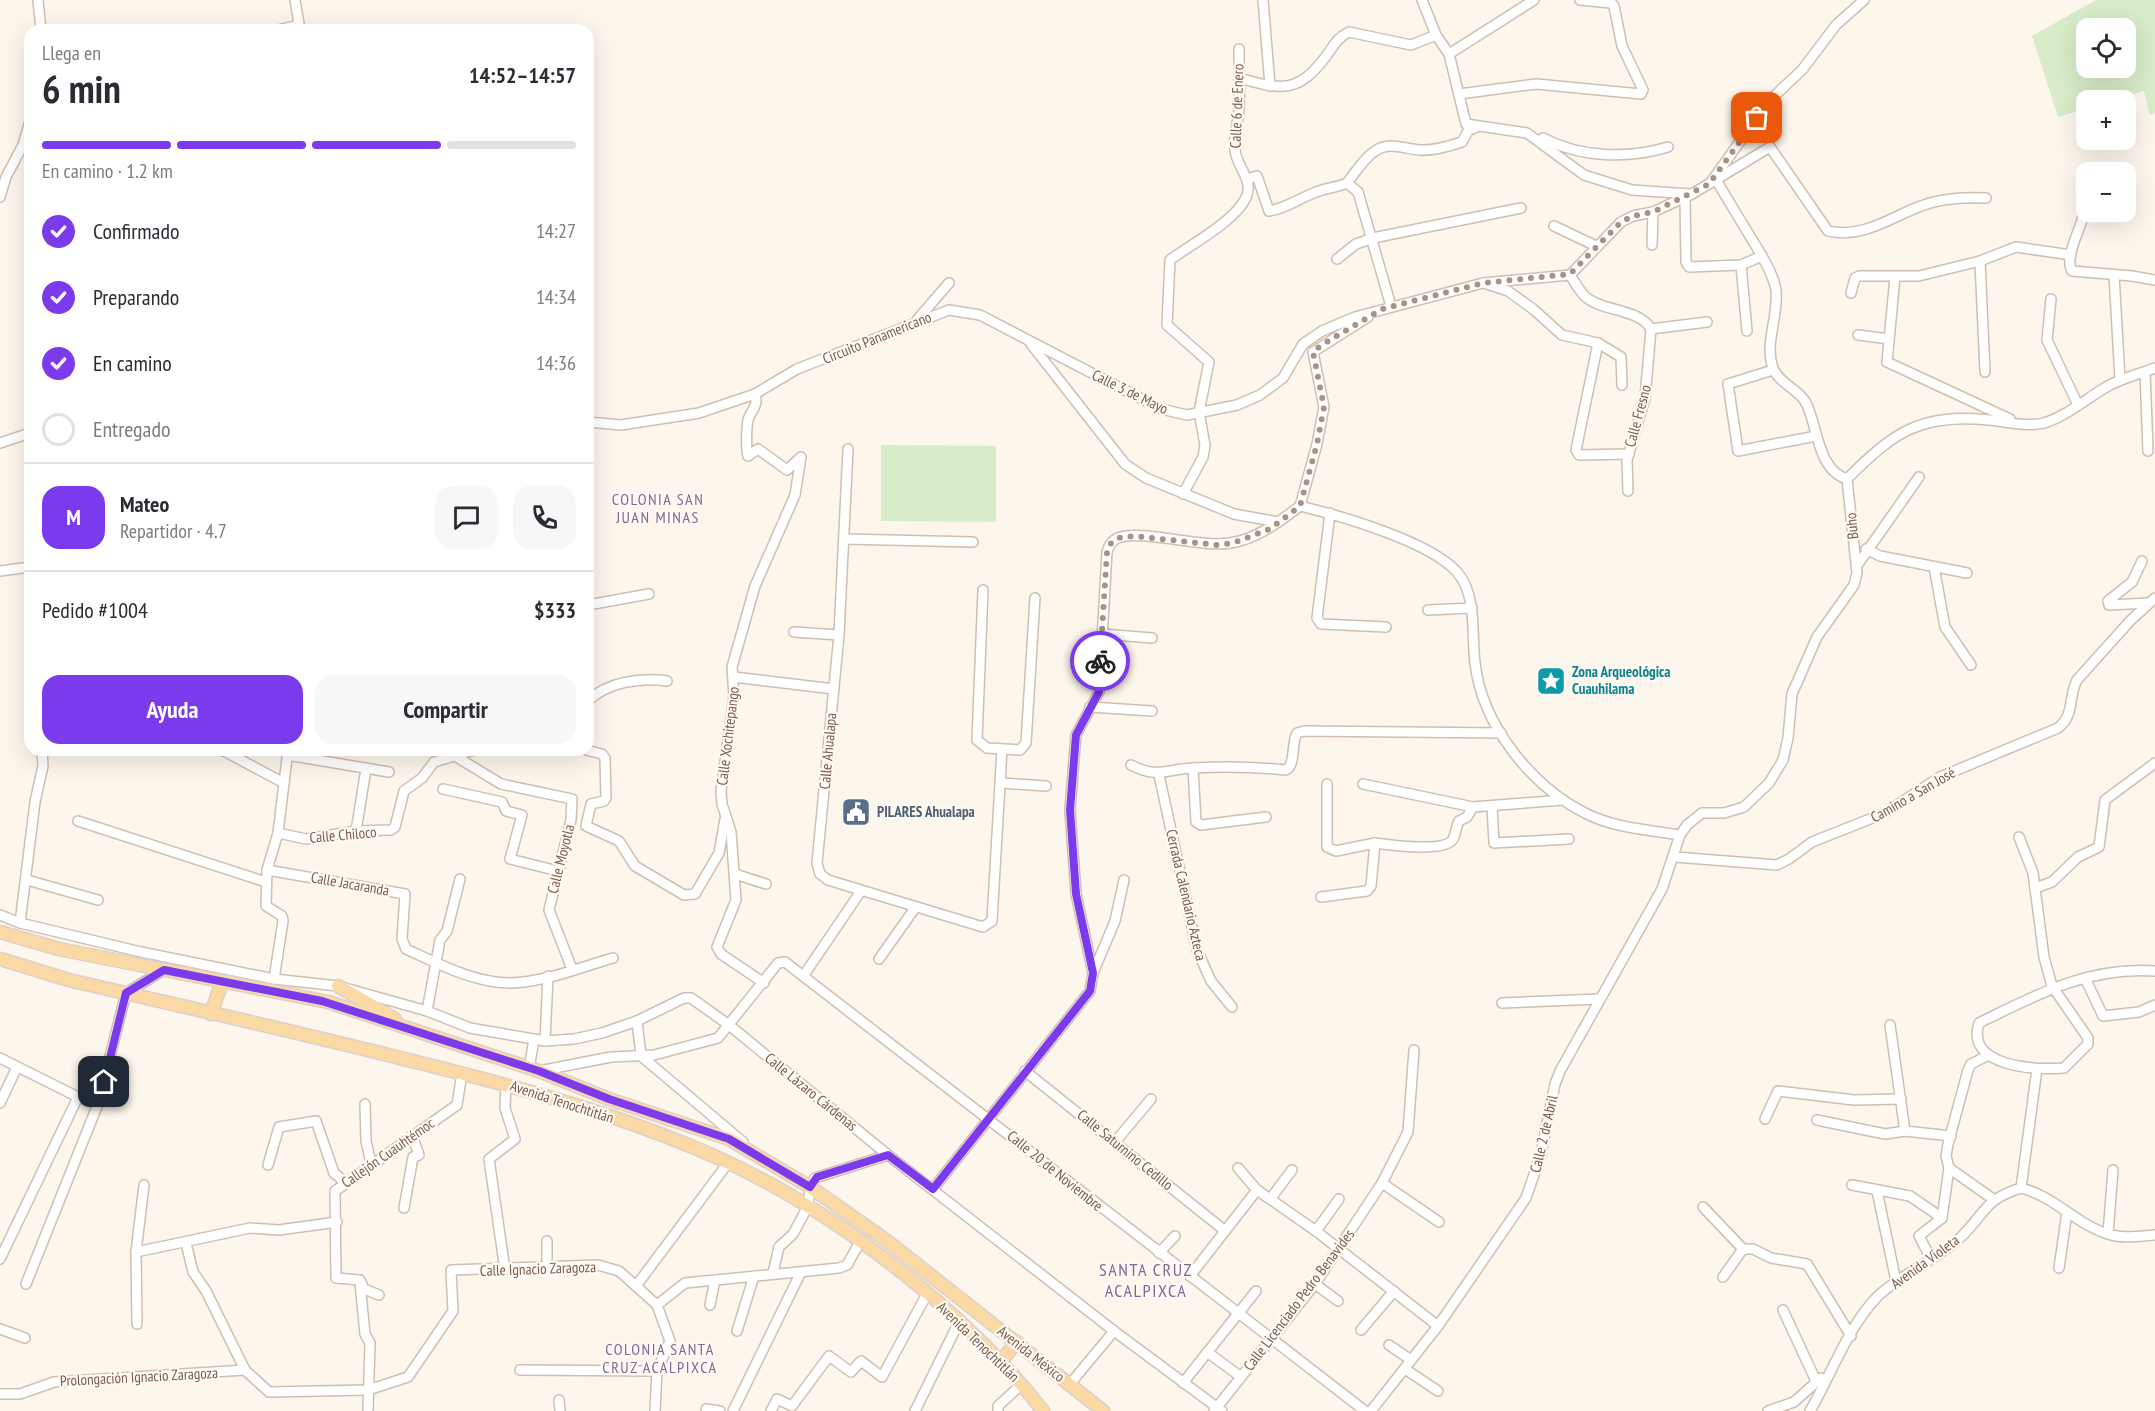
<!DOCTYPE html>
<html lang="es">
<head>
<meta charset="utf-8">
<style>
  body { margin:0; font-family:"PT Sans Narrow",sans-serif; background:#f7f7f7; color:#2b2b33; height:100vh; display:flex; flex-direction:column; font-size:22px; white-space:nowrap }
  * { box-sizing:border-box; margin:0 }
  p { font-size:20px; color:#7c7c81 }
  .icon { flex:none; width:33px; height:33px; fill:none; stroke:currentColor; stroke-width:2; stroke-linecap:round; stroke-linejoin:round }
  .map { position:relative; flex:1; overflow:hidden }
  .details { position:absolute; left:24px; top:24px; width:570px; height:732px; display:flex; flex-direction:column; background:#fff; border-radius:18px; box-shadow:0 6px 24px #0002 }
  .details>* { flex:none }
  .tools { position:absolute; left:2076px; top:18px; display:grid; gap:12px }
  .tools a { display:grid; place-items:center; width:60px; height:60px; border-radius:12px; background:#fff; box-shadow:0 6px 24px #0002; font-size:30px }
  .pin { position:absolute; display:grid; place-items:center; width:51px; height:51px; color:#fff; margin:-26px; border-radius:12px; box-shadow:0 3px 9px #0006 }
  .courier { position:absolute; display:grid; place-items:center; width:60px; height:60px; margin:-30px; border:4px solid #7c3aed; border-radius:50%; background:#fff; color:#222; box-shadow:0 2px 8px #0007 }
  .headline em { font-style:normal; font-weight:600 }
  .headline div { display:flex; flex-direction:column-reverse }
  .headline { display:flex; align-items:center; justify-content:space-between; height:102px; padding:0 18px }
  h1 { font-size:39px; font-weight:600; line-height:45px }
  .bar { display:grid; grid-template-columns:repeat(4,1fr); gap:9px 6px; align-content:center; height:72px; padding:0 18px }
  .bar i { height:8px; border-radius:4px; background:#e1e1e2 }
  .bar .on { background:#7c3aed }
  .bar p { grid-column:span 4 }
  .line { display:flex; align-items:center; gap:15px; padding:0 18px; border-top:2px solid #e1e1e2 }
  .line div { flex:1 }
  .round { display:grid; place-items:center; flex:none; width:63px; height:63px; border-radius:18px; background:#f7f7f7 }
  ol { padding:0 18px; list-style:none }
  li { display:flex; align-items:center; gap:18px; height:66px }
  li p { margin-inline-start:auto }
  li .icon { padding:6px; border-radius:50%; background:#7c3aed; color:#fff; stroke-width:4 }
  li:last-child { color:#7c7c81 }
  li i { width:33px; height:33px; border:3px solid #e1e1e2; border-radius:50% }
  .primary-button { display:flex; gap:12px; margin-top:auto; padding:12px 18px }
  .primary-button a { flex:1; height:69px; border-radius:18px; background:#7c3aed; color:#fff; font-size:24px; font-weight:600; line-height:69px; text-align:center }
  .primary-button a+a { background:#f7f7f7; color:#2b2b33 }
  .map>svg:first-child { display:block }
  .green { fill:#d8ecc9; fill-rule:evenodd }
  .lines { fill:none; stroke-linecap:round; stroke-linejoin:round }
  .minor-casing { stroke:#d1beb0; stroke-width:12 }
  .major-casing { stroke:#dad1cd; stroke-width:15 }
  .minor { stroke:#fff; stroke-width:9 }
  .major { stroke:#fbd9a5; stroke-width:12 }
  .done { stroke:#a89285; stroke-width:6; stroke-dasharray:0 10.8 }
  .route { stroke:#7c3aed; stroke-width:8 }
  .labels { text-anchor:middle; stroke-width:4.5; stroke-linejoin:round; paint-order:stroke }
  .street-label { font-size:15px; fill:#7a5c4d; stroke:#fffaf3 }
  .culture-label { font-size:15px; font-weight:bold; fill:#0d838f; stroke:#fffaf3; text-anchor:start }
  .service-label { font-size:15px; font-weight:bold; fill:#4e5e75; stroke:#fffaf3; text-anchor:start }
  .neighbourhood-label { font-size:16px; letter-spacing:1.5px; fill:#846695; stroke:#fffaf3 }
  .quarter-label { font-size:18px; letter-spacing:1.5px; fill:#846695; stroke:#fffaf3 }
</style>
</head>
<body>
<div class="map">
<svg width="2155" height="1411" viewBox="0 0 2155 1411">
  <rect width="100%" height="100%" fill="#fdf6ec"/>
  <g class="green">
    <path d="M2096,0H2155V112L2150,116L2144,91L2113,100H2086V109L2058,117L2032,36ZM2086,28H2126V68H2086Z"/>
    <polygon points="881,445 996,446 996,522 881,521"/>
  </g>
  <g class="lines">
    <g class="minor-casing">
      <g id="minor">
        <polyline points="38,0 41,30"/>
        <polyline points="295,0 300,30"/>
        <polyline points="1263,0 1270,86"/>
        <polyline points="1422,0 1436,35 1449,54 1466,124 1527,133 1584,175 1632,190 1690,194"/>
        <polyline points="278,30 299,25"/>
        <polyline points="1449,54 1534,0"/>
        <path d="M1239,78C1282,90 1298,94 1327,55C1334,45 1338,37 1349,32L1411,45L1436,35"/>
        <polyline points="1459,94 1536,84 1641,94 1643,90 1622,46 1614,6 1611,3 1580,0"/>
        <path d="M1543,138C1581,158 1628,159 1668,147"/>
        <path d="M1247,179L1257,176L1269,211C1287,208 1298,199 1314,193C1324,188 1336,188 1347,183L1358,192L1391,306"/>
        <polyline points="1716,180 1762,256"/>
        <polyline points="1711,182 1769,101 1802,70 1836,25 1864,0"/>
        <path d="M1347,183C1355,173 1364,158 1375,151C1390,141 1404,149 1420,150C1433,151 1450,146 1462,142L1468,131L1479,126"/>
        <polyline points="0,197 6,177 23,145 30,121"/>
        <path d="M1685,198L1686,262L1689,267L1741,265L1762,256C1768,267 1774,278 1776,290C1779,316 1764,343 1773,368C1779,384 1801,390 1807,405C1818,429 1818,470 1847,479"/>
        <path d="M2083,216C2080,231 2064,257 2072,271L2132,276L2155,280"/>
        <polyline points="1554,226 1596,246"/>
        <polyline points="1652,245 1653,212"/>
        <polyline points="1337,259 1356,244 1373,238 1521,208"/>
        <polyline points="1980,261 1985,372"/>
        <polyline points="1741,265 1747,331"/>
        <path d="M1570,275C1575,282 1580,293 1587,298C1605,312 1640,309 1651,329L1645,398L1627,460L1628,491"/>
        <polyline points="2114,275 2120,379"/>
        <polyline points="1895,277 1887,362 2010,419"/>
        <polyline points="1484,283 1508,291 1533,309 1562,335 1598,343 1621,357 1622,385"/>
        <polyline points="1851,293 1855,278 1859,276 1919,276 1980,261 2016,247 2071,255"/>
        <polyline points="2051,299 2047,340 2078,405"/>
        <polyline points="917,320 949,283"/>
        <polyline points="1651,329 1707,322"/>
        <polyline points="1858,335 1889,339"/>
        <polyline points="1598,343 1576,450 1579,455 1629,454"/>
        <polyline points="1031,344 1125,464 1146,478 1234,514 1278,522"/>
        <polyline points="1773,370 1728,384 1738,451 1816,436"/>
        <polyline points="2145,372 2148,451"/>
        <path d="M755,394C758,405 754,407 749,417C746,424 746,449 748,456L758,449L787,470L801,457L795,495L755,586L732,667L734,696L721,791L722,804L731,832L736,900L717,947L721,954L764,983"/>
        <path d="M588,422L621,425L699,413L755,394L797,369L949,310L980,315L1161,409L1187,415L1237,405L1260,395L1283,378L1303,344L1322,331L1355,317L1483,283L1570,275L1621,222L1633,216L1653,212L1692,194L1770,147L1828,231C1863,239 1891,217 1921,206C1941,198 1965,197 1986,198"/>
        <polyline points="0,443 30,433"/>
        <polyline points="848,449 839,635 817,863 820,874 828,880 983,927 992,921 1002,749"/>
        <path d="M1183,494L1203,457L1205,445L1199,412L1209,362L1167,325L1170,260C1190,245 1239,219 1247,195C1252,180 1239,168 1236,155C1232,139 1238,125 1239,109C1240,89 1239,69 1239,49"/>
        <path d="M1300,506C1341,516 1429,541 1457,572C1478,597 1471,633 1475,663C1482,725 1532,787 1587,814C1615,828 1649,830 1680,835"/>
        <polyline points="1300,506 1317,444 1324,407 1313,352 1368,317"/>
        <polyline points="1330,513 1317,618 1321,624 1386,627"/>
        <polyline points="844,539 973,542"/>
        <polyline points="1866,549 1880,556 1967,573"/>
        <polyline points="2142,561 2132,582 2108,601 2109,605 2149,603"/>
        <polyline points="1858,564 1919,477"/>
        <polyline points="1934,567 1945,627 1971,665"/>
        <polyline points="0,571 30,567"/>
        <polyline points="983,590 977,740 987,748 1020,750 1026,743 1035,598"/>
        <polyline points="588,605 649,594"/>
        <polyline points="1428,610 1472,608"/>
        <polyline points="794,632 839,635"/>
        <polyline points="1102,634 1152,638"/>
        <polyline points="734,677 834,689"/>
        <path d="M588,701C607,682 641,677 667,681"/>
        <polyline points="1090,707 1152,711"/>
        <polyline points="222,750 284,783"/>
        <polyline points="586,750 602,754 605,758 606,798 604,801 591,804 586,826 619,841 635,866 684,895 695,894 719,853 725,819"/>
        <polyline points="287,755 389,772"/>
        <polyline points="455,756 501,784 572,799 571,820 549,910 572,969"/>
        <path d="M1131,765C1158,779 1166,769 1193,768C1224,766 1256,767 1286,770C1296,765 1291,743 1297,733L1304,731L1501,733"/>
        <polyline points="1193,768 1196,822 1201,825 1266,817"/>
        <polyline points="1159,775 1197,950 1211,981 1232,1007"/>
        <polyline points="1001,783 1046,786"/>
        <polyline points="1327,784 1327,847 1336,851 1375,843"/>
        <polyline points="1363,784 1473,807 1563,800"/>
        <polyline points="443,789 502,802 506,811 522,815 510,859 558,871"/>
        <polyline points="1492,807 1494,843 1569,839"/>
        <polyline points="78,821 266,882"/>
        <polyline points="356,831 366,769"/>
        <polyline points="278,833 306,839 356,831 391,830 395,827 404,791 422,778 434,762 474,750"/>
        <path d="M2019,837L2033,873L2044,957L2052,986L2088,1038V1044L2064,1068C2037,1070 1965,1068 1979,1023C2036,995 2089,966 2155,971"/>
        <path d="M1675,857L1777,865L1789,859L1812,842L1885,813L1940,777L2058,728C2075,715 2068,697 2077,680L2130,621L2155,598"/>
        <path d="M267,870L405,894L402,939L406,949C439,964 474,983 511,983C545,982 581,967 613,958"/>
        <polyline points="735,874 766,884"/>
        <polyline points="27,880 98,900"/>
        <polyline points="2035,888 2052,882 2078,857 2099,847 2105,800 2155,763"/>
        <path d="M1321,897L1367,891L1371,886L1375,843C1389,845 1447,853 1453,839C1456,833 1456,827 1459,821L1467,817L1473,807"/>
        <polyline points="0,915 20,923 141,952 274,979 338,986 427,1011 470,1028 545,1041 574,1039 602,1033 637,1021 684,998 691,998 729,1025 888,1155 1114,1331 1222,1411"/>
        <polyline points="20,923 35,802 43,766 42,750"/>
        <polyline points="879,959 915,908"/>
        <polyline points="1093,973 1115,921 1124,880"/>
        <polyline points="804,975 861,891"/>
        <polyline points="2085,978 2103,1016 2139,1012 2155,1005"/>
        <polyline points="274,979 283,921 282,916 266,906 267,870 278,833 288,750"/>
        <polyline points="1502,1003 1599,999"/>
        <polyline points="427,1011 440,940 447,931 460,879"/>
        <polyline points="637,1021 641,1056 743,1142"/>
        <polyline points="1890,1025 1905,1131"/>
        <polyline points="545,1041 548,976"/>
        <polyline points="0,1058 78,1097 98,1104 126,993 164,970"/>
        <polyline points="529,1069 534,1039"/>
        <polyline points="539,1071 611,1057 654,1055 718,1038 778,963 785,962 1365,1411"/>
        <polyline points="1025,1071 1224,1230"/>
        <polyline points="0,1103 17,1067"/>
        <polyline points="365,1104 366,1141 371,1163"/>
        <polyline points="1765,1119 1778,1091 1854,1100 1901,1099"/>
        <polyline points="1817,1120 1885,1134 1905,1131 1951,1136"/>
        <polyline points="1115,1142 1151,1099"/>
        <polyline points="268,1165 279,1127 316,1121 334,1173 345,1182"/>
        <polyline points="1238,1168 1257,1190 1316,1231 1438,1326"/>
        <polyline points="1949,1168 1993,1199"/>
        <polyline points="1382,1183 1439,1222"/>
        <polyline points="1852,1185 1910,1196 1942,1218"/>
        <polyline points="2021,1188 2037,1069"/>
        <path d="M933,1189L1090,991L1093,973L1076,894L1070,810L1076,735L1099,692L1107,552C1109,546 1111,541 1118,538C1141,529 1200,548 1230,543C1257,539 1279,522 1300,506"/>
        <polyline points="1877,1191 1896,1281"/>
        <polyline points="1271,1198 1292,1170"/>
        <polyline points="1703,1207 1743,1249 1723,1277"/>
        <polyline points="404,1208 413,1157 419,1155 412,1135"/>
        <polyline points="1316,1231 1339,1199"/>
        <polyline points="2108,1234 2113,1170"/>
        <polyline points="547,1241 547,1268"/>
        <polyline points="186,1243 193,1272 206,1291 245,1370 269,1392 368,1390 408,1377 453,1311 451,1270 598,1265 619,1271 657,1305 685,1283 839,1268 847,1265 860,1242"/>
        <polyline points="1743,1249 1753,1249 1771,1258 1807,1264 1851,1336"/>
        <polyline points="136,1252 144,1185"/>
        <polyline points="1159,1253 1175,1236"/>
        <polyline points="1930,1257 1919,1236 1942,1218 1949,1168 1946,1156 1948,1144 1968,1070 1971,1064 1987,1056"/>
        <polyline points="0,1259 78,1097"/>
        <polyline points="2059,1268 2067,1212"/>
        <polyline points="505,1270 489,1159 515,1139 505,1108 506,1084"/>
        <polyline points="773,1273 779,1247 793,1234 808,1206 810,1187 815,1178 888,1155"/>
        <polyline points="1190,1276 1257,1190"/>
        <polyline points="360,1283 365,1334 370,1343 368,1411"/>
        <polyline points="26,1284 98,1104"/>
        <polyline points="1315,1284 1338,1301"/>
        <polyline points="636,1286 728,1163"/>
        <polyline points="379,1295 364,1289 360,1280 336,1278 335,1191 457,1105 462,1073"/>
        <polyline points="710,1305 715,1280"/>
        <polyline points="1783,1310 1816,1381"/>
        <polyline points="137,1324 136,1252 250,1228 279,1230 337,1222"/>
        <polyline points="0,1329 25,1338"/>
        <polyline points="1361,1330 1394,1291"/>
        <polyline points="737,1331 754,1276"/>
        <polyline points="1389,1345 1411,1360"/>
        <polyline points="1207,1352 1241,1377"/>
        <polyline points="1405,1369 1438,1391"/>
        <polyline points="520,1370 657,1371"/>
        <polyline points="1183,1383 1256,1291"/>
        <polyline points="1070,1384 1114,1331"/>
        <polyline points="0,1394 20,1394 54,1382 245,1370"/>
        <polyline points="559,1400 560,1411"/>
        <polyline points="706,1409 720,1411"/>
        <polyline points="655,1411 657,1371 670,1341 657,1305"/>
        <polyline points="733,1411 801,1272"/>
        <polyline points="771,1411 777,1399 792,1406 829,1356 851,1372 861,1361 882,1377 927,1294"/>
        <polyline points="915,1411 959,1322"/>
        <polyline points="998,1411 998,1406 1022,1384"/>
        <polyline points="1214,1411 1315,1284 1382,1183 1408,1132 1414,1050"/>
        <path d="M1371,1411L1438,1326L1526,1198L1541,1154L1555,1084L1560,1071L1662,889L1680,835L1687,825L1702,813H1724L1744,807L1769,783L1783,760L1788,738L1792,694L1817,637L1854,585L1857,573L1847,479C1894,432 1920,413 1989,420C2006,422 2027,427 2044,423C2067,416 2087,398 2108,386C2123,378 2139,374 2155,368"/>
        <polyline points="1768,1411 1794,1402 1821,1378"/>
        <path d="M1810,1411C1831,1375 1848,1327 1877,1297C1902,1273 1937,1260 1962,1236C1986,1212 1985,1199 2021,1188C2054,1196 2076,1224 2108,1234C2122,1239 2140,1236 2155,1235"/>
      </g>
    </g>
    <g class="major-casing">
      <g id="major">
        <polyline points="0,932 59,949 328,1002 539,1071 609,1099 729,1139 810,1187 887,1241 1103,1411"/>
        <path d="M0,959L69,980C181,1006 293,1031 404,1059C514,1086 625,1115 727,1162C838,1214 968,1314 1043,1411"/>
        <polyline points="338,986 395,1019"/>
        <polyline points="211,1014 222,982"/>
        <polyline points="1001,1361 1017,1342"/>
      </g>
    </g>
    <use href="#minor" class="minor"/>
    <use href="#major" class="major"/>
  </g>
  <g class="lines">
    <polyline class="done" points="1100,661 1107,552 1110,544 1118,538 1134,536 1216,545 1233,543 1270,529 1300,506 1317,444 1324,407 1313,352 1320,346 1382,309 1483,283 1570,274 1621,222 1633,216 1653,212 1709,184 1757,118"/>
    <polyline class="route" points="104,1082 126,993 164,970 322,1001 539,1071 609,1099 729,1139 810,1187 817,1177 888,1155 933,1189 1090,991 1093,973 1076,894 1070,810 1076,735 1099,692 1100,661"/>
  </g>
  <defs>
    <g id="sight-square" transform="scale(1.5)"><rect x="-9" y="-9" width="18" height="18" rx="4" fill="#0f9aa8" stroke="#fffaf3"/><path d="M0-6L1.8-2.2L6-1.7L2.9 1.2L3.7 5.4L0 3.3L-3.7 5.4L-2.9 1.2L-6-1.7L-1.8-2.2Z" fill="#fff"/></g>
    <g id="civic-square" transform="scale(1.5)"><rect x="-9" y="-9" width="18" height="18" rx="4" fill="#5c6f8a" stroke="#fffaf3"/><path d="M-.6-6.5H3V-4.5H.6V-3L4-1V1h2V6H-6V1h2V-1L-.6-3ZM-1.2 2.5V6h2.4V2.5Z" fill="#fff"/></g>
  </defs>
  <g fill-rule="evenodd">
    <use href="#sight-square" x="1551" y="681"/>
    <use href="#civic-square" x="856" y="812"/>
  </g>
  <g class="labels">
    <g class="street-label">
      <text transform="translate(1237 106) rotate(-88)" y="5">Calle 6 de Enero</text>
      <text transform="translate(877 338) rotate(-22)" y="5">Circuito Panamericano</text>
      <text transform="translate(1130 392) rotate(26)" y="5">Calle 3 de Mayo</text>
      <text transform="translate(1638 416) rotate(-75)" y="5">Calle Fresno</text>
      <text transform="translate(1852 526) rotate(-95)" y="5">Buho</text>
      <text transform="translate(728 736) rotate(-83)" y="5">Calle Xochitepango</text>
      <text transform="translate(828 751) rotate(-85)" y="5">Calle Ahualapa</text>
      <text transform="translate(1913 795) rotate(-30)" y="5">Camino a San José</text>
      <text transform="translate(343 835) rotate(-5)" y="5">Calle Chiloco</text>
      <text transform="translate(561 859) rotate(-76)" y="5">Calle Moyotla</text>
      <text transform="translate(350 884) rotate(10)" y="5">Calle Jacaranda</text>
      <text transform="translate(1186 895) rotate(77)" y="5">Cerrada Calendario Azteca</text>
      <text transform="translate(811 1092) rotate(39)" y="5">Calle Lázaro Cárdenas</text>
      <text transform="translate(562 1102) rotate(18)" y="5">Avenida Tenochtitlán</text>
      <text transform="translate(1544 1134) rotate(-77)" y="5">Calle 2 de Abril</text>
      <text transform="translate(1125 1150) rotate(39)" y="5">Calle Saturnino Cedillo</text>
      <text transform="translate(388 1153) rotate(-35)" y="5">Callejón Cuauhtémoc</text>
      <text transform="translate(1055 1171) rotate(39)" y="5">Calle 20 de Noviembre</text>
      <text transform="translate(1925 1262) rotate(-36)" y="5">Avenida Violeta</text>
      <text transform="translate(538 1269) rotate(-2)" y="5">Calle Ignacio Zaragoza</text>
      <text transform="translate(1299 1300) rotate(-53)" y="5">Calle Licenciado Pedro Benavides</text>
      <text transform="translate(978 1342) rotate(44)" y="5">Avenida Tenochtitlán</text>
      <text transform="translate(1031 1354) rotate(38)" y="5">Avenida México</text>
      <text transform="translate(139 1377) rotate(-3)" y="5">Prolongación Ignacio Zaragoza</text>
    </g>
    <g class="culture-label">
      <text x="1572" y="677">Zona Arqueológica<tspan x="1572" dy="17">Cuauhilama</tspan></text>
    </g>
    <g class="service-label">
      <text x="877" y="817">PILARES Ahualapa</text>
    </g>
    <g class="neighbourhood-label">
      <text x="658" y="505">COLONIA SAN<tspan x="658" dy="18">JUAN MINAS</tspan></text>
      <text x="660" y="1355">COLONIA SANTA<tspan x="660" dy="18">CRUZ ACALPIXCA</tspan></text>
    </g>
    <g class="quarter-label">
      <text x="1146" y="1276">SANTA CRUZ<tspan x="1146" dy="21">ACALPIXCA</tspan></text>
    </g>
  </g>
</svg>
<div class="tools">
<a><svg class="icon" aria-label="locate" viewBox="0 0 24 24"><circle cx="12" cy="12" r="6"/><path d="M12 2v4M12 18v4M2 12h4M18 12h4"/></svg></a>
<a>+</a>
<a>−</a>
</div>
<div class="pin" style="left:1757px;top:118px;background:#ea580c"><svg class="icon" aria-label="bag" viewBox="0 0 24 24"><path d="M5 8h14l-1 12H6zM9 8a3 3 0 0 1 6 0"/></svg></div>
<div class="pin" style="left:104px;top:1082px;background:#1f2937"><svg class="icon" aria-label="home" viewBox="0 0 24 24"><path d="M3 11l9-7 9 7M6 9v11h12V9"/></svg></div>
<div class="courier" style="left:1100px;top:661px"><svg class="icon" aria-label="bike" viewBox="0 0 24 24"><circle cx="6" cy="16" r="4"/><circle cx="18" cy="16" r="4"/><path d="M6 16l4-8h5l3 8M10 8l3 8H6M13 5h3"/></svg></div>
<section class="details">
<div class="headline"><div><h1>6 min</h1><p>Llega en</p></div><em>14:52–14:57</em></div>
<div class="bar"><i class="on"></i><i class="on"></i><i class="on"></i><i></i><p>En camino · 1.2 km</p></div>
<ol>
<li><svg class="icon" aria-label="check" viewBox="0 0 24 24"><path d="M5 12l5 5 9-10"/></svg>Confirmado<p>14:27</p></li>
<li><svg class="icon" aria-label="check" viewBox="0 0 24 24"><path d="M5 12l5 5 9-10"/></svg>Preparando<p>14:34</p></li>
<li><svg class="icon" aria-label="check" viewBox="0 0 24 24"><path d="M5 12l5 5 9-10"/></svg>En camino<p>14:36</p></li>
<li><i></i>Entregado</li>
</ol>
<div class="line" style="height:108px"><b class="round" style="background:#7c3aed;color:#fff">M</b><div><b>Mateo</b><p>Repartidor · 4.7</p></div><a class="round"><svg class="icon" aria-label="chat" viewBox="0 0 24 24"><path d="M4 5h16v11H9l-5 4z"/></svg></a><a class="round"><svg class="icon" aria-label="phone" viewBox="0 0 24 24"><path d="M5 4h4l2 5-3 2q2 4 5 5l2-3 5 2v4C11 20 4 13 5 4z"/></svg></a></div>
<div class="line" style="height:78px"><div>Pedido #1004</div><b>$333</b></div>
<div class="primary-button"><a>Ayuda</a><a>Compartir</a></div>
</section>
</div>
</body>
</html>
